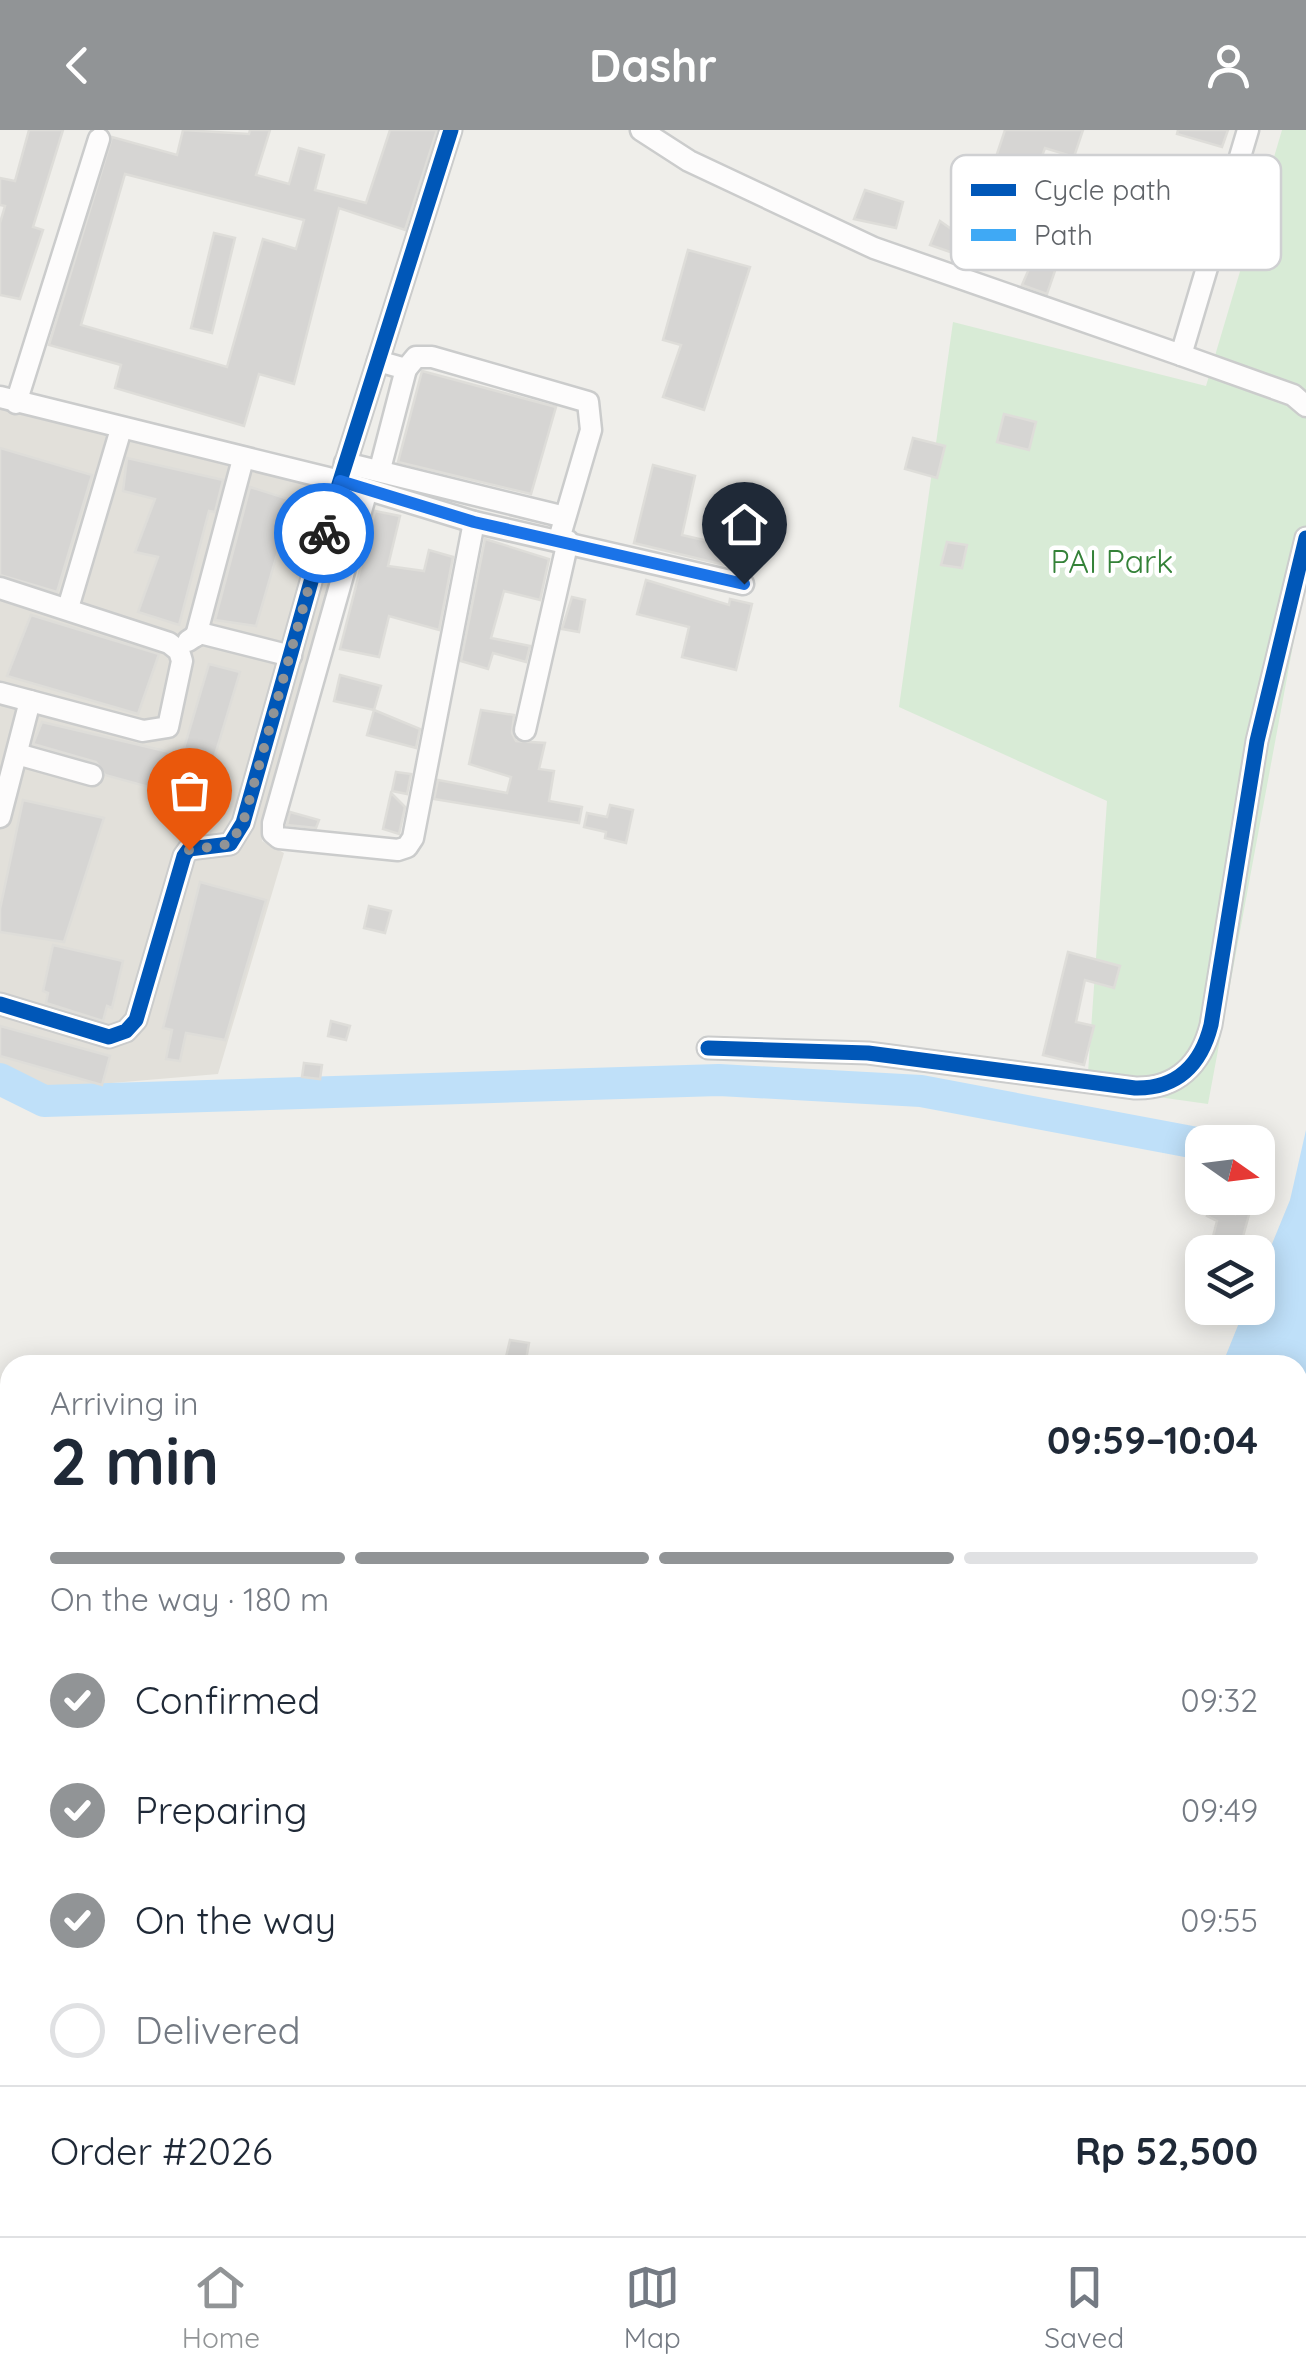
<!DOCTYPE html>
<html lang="en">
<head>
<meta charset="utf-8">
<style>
  body { margin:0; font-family:Quicksand,sans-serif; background:#f6f6f7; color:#1f2937; height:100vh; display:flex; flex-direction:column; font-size:38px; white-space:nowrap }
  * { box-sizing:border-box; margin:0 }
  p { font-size:32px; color:#747a83 }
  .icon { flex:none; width:55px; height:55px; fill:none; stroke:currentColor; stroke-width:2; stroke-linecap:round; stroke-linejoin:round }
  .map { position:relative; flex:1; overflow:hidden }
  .details { position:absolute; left:0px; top:1225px; width:1308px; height:882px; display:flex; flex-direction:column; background:#fff; border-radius:30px 30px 0 0; box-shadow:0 5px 25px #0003 }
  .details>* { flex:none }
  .needle { width:65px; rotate:104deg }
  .controls { position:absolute; left:1185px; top:995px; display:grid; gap:20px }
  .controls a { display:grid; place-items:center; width:90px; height:90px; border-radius:20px; background:#fff; box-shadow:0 5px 25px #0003; font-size:50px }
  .pin { position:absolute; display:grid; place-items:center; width:85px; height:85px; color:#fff; margin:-102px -42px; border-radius:50% 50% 50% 0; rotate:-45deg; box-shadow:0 0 10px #0007 }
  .pin .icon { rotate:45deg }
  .courier { position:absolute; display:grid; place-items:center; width:100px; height:100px; margin:-50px; border:8px solid #1a73e8; border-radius:50%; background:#fff; color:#222; box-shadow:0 2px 12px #0007 }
  .head em { font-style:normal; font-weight:700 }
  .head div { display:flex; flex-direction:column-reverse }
  .head { display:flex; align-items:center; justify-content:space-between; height:170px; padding:0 50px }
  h1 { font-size:65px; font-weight:700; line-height:75px }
  .bar { display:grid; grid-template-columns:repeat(4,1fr); gap:15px 10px; align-content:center; height:120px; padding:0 50px }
  .bar i { height:12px; border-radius:8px; background:#e0e1e3 }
  .bar .on { background:#919496 }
  .bar p { grid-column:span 4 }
  .line { display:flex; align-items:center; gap:25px; padding:0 50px; border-top:2px solid #e0e1e3 }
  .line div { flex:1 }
  ol { padding:0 50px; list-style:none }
  li { display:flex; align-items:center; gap:30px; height:110px }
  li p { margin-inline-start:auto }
  li .icon { padding:10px; border-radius:50%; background:#919496; color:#fff; stroke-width:4 }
  li:last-child { color:#747a83 }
  li i { width:55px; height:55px; border:5px solid #e0e1e3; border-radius:50% }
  header { display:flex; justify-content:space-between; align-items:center; height:130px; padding:0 50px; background:#919496; color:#fff; font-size:45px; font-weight:700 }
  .menu { display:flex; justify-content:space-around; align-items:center; height:140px; border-top:2px solid #e0e1e3; background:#fff; font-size:28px; color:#747a83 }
  .menu a { display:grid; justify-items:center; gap:5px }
  .menu .on { color:#919496 }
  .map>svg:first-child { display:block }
  .education { fill:#e2e0da }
  .green { fill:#d8ebd6 }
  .water { fill:#bfe0f9 }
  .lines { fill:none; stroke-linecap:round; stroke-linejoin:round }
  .river { stroke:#bfe0f9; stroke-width:32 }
  .building { fill:#d6d5d3; stroke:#deddd9; stroke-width:2.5; fill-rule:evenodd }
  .minor-casing { stroke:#cbcccc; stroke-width:25 }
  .minor { stroke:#fdfcfc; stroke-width:20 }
  .quiet { stroke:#3fa9f5; stroke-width:12; stroke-dasharray:25 12; stroke-linecap:butt }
  .cycleway-casing { stroke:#fff; stroke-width:21 }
  .cycleway { stroke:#0057b8; stroke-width:15 }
  .done { stroke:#919496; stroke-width:10; stroke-dasharray:0 18 }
  .route { stroke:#1a73e8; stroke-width:12 }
  .labels { text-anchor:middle; stroke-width:9; stroke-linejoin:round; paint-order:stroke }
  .park-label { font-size:32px; fill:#348238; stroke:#fff }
  .key { fill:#fff; stroke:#cfd0d2; stroke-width:2.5 }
  .key-label { font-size:28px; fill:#5f6368 }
</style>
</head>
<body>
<header><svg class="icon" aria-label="back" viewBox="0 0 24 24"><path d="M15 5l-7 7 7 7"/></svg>Dashr<svg class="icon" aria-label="person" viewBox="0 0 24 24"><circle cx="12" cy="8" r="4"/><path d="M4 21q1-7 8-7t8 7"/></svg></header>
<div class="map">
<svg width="1306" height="2106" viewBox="0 0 1306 2106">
  <rect width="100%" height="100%" fill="#efeeea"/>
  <polygon class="education" points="0,272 109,305 359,366 262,711 284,723 218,944 53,958 0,938"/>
  <g class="green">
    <polygon points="1282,0 1306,0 1306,445 1208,974 1087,957 1107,671 899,577 953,192 1206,256"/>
    <polygon points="0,1565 10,1569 10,1668 0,1664"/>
    <path d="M417,2098H620L619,2106C571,2106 456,2106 417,2098Z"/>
  </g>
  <g class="water">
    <polygon points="1306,1000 1306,2106 1017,2106 1020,2098 1298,2098 1298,1235 1222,1235 1245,1178 1258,1178 1258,1148 1290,1070"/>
    <polygon points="2,1983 10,1986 10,2098 68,2098 67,2106 0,2106"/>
    <polygon points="79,2098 248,2098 248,2106 77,2106"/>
  </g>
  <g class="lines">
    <polyline class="river" points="0,949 44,971 719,950 921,961 1202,1014"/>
  </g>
  <g class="building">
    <polygon points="29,0 63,0 33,97 43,100 20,169 0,165 0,93 5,76 0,75 0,48 15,51"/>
    <path d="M183,0L249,4L250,0H270L256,45L289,54L299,18L324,25L315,60L366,73L390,0H437L405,100L339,78L294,254L259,244L244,296L115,258L121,235L49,215L112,7L177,25ZM125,44L304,90L296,119L263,109L227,237L81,195Z"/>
    <polygon points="1005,0 1083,0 1074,27 1045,18 1005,126 968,111"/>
    <polygon points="1178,0 1228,0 1222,17 1177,4"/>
    <polygon points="865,60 903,72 896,98 854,89"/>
    <polygon points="940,91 968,111 956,124 930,115"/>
    <polygon points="214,103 235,108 212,203 191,198"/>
    <polygon points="688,120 750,137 704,280 663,267 681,215 663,210"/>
    <polygon points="1035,125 1057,135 1047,164 1022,155"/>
    <polygon points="422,241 556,277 531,364 398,332"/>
    <polygon points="1004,284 1036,292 1029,320 997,312"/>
    <polygon points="913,308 945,316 937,348 905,339"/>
    <polygon points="0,318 92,345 57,462 0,445"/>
    <polygon points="127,328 223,350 215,382 209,381 179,495 138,482 158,427 135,422 155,369 123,361"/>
    <polygon points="653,335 695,346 682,405 751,421 745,440 634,413"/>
    <polygon points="250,357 317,378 307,416 283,404 256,496 215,490"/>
    <polygon points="375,381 400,386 388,436 424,441 429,420 453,427 439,500 389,486 379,527 340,519"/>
    <polygon points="485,409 549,429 540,470 504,461 491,508 530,516 526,532 493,523 488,539 461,531"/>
    <polygon points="947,412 967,415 962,438 941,435"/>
    <polygon points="646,450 729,475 730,469 752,474 736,540 682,527 689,497 637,484"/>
    <polygon points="572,467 585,470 579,502 562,499"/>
    <polygon points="31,485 159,524 138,584 7,546"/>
    <polygon points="209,534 240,542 194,695 165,683 171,663 105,645 96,632 33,614 42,592 182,625"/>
    <polygon points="340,545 381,556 374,580 334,571"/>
    <polygon points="374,580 420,599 416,618 367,605"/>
    <polygon points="481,580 514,585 512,603 516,611 545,613 539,639 554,641 549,671 582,677 579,693 434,669 438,650 507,663 511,647 469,634"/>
    <polygon points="396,642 411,644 407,664 392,661"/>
    <polygon points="391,663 405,677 399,704 383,699"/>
    <polygon points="23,670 104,688 64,812 0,802 0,779"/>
    <polygon points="610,675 633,680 626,713 605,708 606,702 584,697 587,683 607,687"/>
    <polygon points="290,682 319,690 316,698 287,695"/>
    <polygon points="200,752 266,770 225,910 186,903 180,931 166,929 172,900 163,898"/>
    <polygon points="369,776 391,781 385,803 364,798"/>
    <polygon points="53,815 123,831 112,878 107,876 103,891 46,873 48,863 43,861"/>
    <polygon points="1068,822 1120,836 1114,858 1085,850 1076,892 1094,896 1084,935 1043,925"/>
    <polygon points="331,891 350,896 346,910 328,906"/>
    <polygon points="0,896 110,926 102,955 0,926"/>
    <polygon points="304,933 322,935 320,949 302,947"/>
    <polygon points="1214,1073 1235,1084 1237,1078 1250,1081 1241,1114 1235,1112 1233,1122 1209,1122 1217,1091 1207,1086"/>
    <polygon points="510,1210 529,1213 526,1230 506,1227"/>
  </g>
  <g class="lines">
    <g class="minor-casing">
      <g id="minor">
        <polyline points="641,0 689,31 874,118 1181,225 1248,0"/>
        <polyline points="1181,225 1293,265 1306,276"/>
        <polyline points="378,231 406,239 380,339"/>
        <polyline points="406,239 416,227 432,227 588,272 591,300 559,409"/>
        <polyline points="0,267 340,351 474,392 743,454"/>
        <polyline points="16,273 99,9"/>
        <polyline points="345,333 565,387"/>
        <polyline points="367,360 273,693 273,703 279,708 398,720 407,717 413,708 474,392"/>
        <polyline points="0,458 169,513 179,521 182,531 168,597 143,601 0,563"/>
        <polyline points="68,478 121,299"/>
        <polyline points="196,506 243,329"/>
        <polyline points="188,511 200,503 291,526"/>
        <polyline points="525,600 568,411"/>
        <polyline points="17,624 92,645"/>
        <polyline points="0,687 30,571"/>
        <polyline points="0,874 109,907 126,901 136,890 184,726 189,719 230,714 243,693 334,370 451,0"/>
        <path d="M708,918L868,923L1135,958C1177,959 1201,935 1211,895L1257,611L1306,408"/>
        <polyline points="0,1438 10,1443"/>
        <polyline points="0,1736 10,1741"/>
        <polyline points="0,1839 10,1844"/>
        <polyline points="0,1960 10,1964"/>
        <polyline points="343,2098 367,2106"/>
        <polyline points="264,2106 265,2098"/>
      </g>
    </g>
    <use href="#minor" class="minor"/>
    <g class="quiet">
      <polyline points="0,1839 10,1844"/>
      <polyline points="745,2106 746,2098"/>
    </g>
    <g class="cycleway-casing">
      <g id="cycleway">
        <polyline points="0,874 109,907 126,901 136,890 184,726 189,719 230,714 243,693 334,370 451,0"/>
        <path d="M708,918L868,923L1135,958C1177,959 1201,935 1211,895L1257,611L1306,408"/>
      </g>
    </g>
    <use href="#cycleway" class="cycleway"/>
  </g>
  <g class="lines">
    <polyline class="done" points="189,720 230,714 243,693 324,403"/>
    <polyline class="route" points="324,403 340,351 474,392 744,454"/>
  </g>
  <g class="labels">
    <g class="park-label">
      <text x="1112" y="443">PAI Park</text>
    </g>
  </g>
  <rect x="951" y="25" width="330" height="115" rx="15" class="key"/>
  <rect x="971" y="54" width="45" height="12" fill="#0057b8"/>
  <rect x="971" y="99" width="45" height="12" fill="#3fa9f5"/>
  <g class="key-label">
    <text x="1034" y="70">Cycle path</text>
    <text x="1034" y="115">Path</text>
  </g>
</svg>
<div class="controls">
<a><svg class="needle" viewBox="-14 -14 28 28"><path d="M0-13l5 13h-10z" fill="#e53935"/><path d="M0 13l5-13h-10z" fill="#747a83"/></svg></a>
<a><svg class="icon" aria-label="layers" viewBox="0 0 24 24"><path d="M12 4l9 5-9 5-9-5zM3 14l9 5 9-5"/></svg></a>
</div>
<div class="pin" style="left:189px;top:720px;background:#ea580c"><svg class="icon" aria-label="bag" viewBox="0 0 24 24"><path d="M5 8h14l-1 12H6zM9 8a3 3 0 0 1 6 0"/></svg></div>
<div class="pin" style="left:744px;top:454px;background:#1f2937"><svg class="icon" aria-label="home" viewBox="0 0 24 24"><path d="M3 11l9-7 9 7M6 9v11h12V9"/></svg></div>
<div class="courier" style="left:324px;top:403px"><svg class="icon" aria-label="bike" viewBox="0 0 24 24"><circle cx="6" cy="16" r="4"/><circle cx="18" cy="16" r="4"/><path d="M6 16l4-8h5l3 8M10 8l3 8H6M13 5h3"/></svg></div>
<section class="details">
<div class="head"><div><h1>2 min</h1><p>Arriving in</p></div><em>09:59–10:04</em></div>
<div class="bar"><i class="on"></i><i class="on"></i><i class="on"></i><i></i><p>On the way · 180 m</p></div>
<ol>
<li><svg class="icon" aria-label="check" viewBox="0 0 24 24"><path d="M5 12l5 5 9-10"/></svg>Confirmed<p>09:32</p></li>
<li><svg class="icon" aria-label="check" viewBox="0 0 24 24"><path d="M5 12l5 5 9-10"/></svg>Preparing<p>09:49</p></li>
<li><svg class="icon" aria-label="check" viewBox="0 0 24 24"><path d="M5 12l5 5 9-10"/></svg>On the way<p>09:55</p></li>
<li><i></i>Delivered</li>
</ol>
<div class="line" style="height:130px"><div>Order #2026</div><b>Rp 52,500</b></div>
</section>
</div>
<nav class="menu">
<a class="on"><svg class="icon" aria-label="home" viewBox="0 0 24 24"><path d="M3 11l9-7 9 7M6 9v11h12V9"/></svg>Home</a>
<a><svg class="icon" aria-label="map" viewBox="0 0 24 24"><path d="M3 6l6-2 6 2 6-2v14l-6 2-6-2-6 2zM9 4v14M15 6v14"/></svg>Map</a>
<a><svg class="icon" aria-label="saved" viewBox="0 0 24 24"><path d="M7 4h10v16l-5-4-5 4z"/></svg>Saved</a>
</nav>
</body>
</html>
